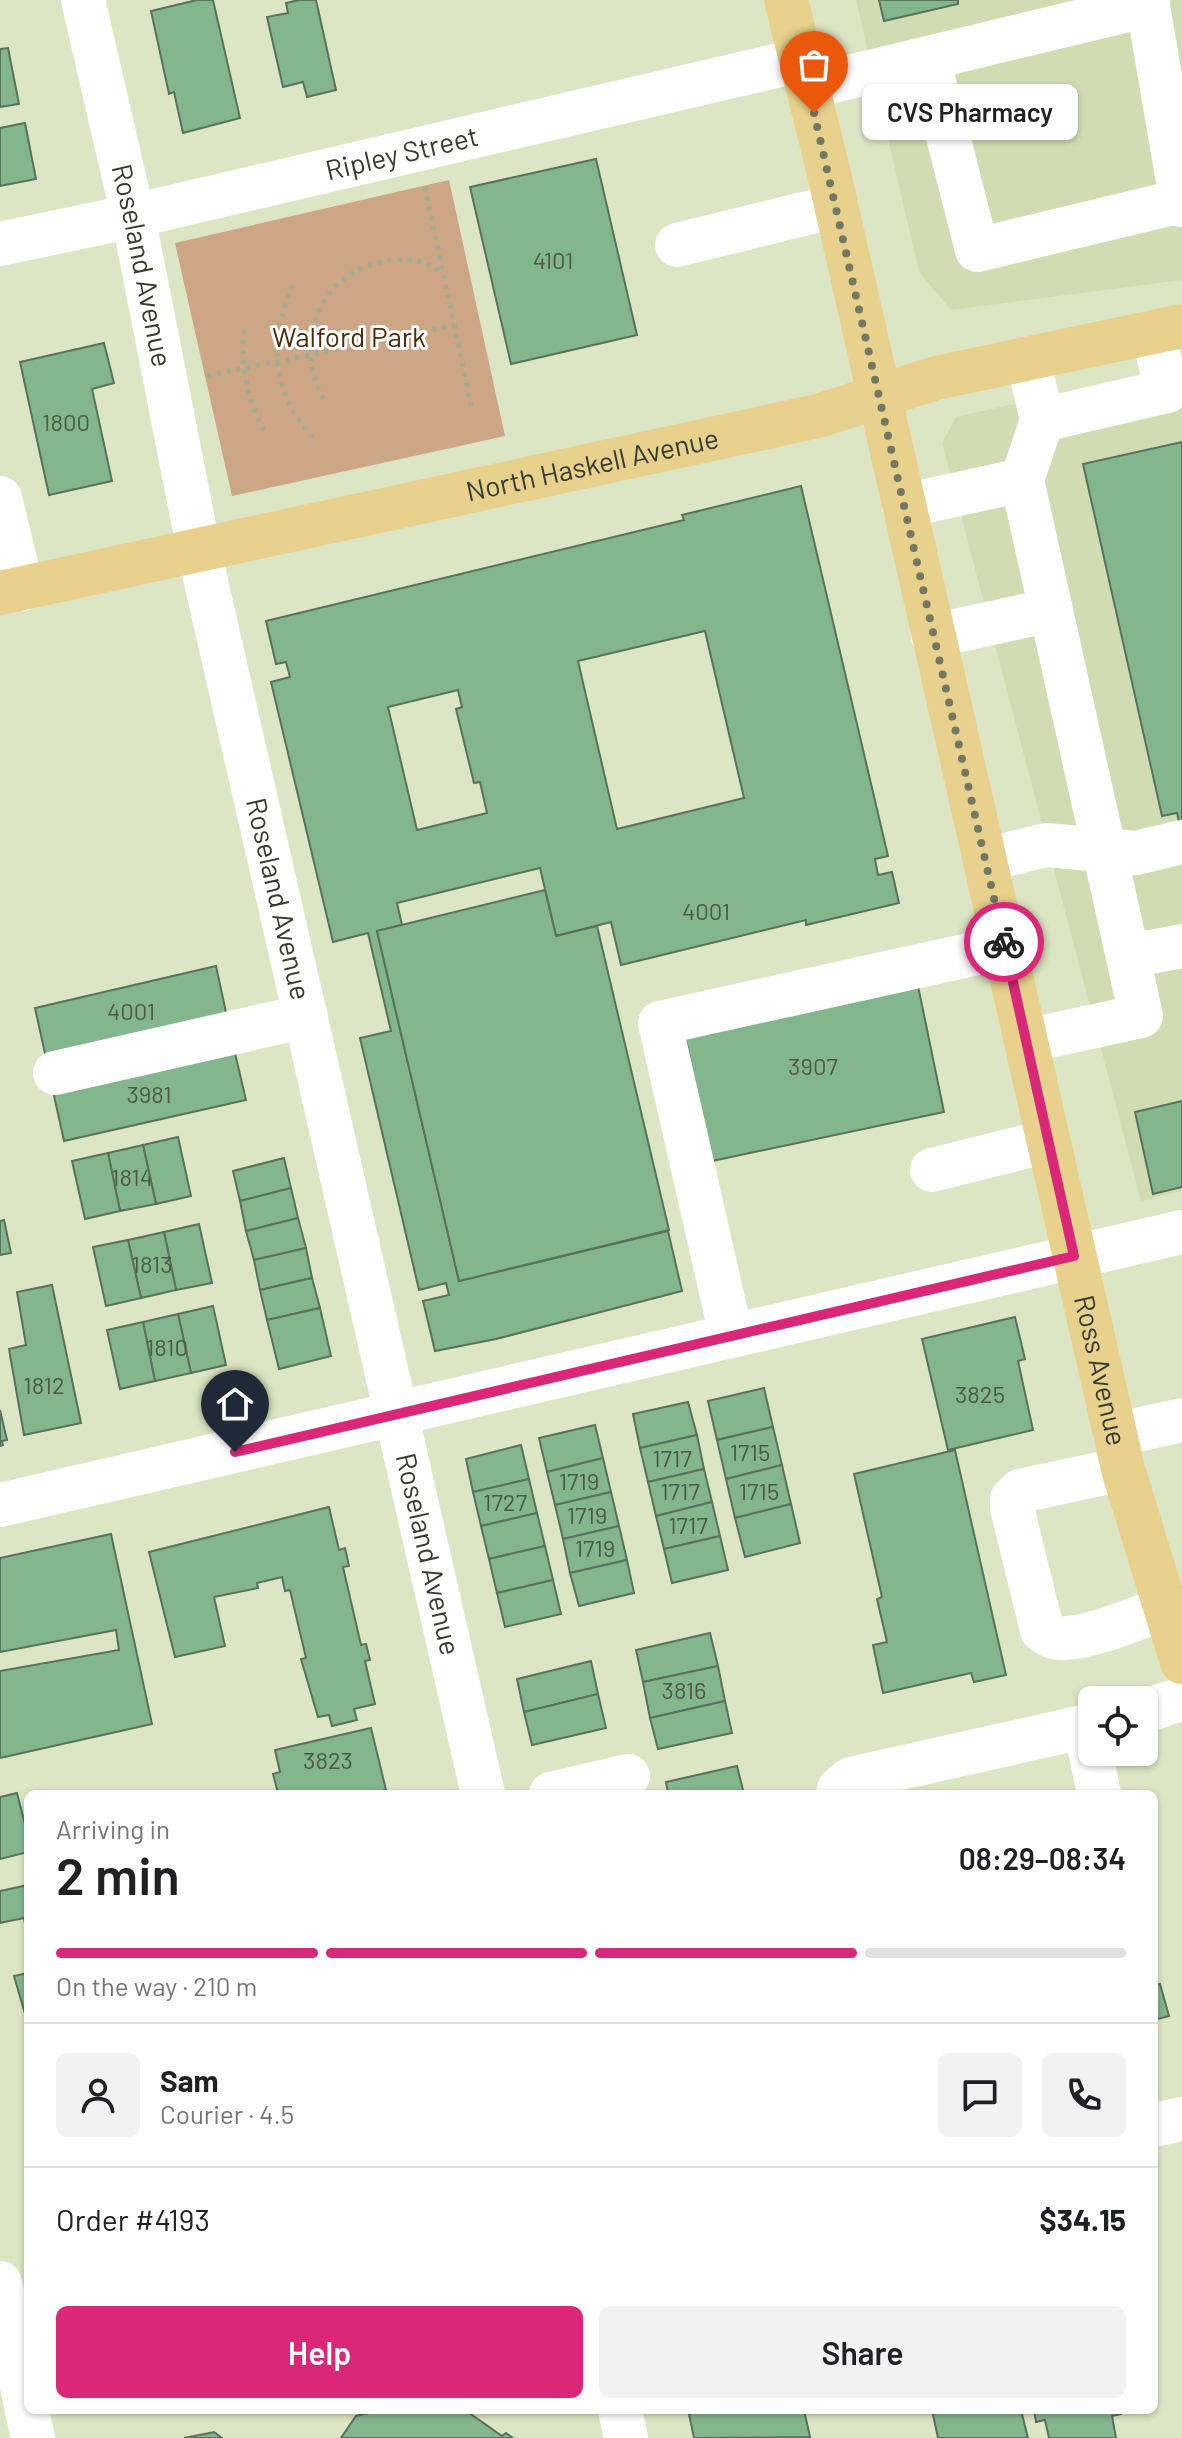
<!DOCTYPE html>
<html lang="en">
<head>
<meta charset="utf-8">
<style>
  body { margin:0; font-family:Barlow,sans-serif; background:#f2f2f2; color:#202124; height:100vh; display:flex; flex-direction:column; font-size:30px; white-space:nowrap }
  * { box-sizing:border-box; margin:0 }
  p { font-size:26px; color:#757577 }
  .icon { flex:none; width:44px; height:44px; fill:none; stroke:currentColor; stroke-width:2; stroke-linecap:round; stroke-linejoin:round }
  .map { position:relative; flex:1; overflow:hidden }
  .drawer { position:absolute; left:24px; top:1790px; width:1134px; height:624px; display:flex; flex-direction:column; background:#fff; border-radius:12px; box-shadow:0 2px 6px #0004 }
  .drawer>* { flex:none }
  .controls { position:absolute; left:1078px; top:1686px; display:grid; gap:16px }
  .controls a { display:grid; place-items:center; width:80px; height:80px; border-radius:12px; background:#fff; box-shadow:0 2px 6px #0004; font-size:40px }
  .pin { position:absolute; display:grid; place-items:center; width:68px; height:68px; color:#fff; margin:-82px -34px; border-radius:50% 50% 50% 0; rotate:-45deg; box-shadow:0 0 8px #0007 }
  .pin .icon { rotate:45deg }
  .courier { position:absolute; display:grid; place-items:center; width:80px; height:80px; margin:-40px; border:6px solid #db2777; border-radius:50%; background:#fff; color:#222; box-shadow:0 2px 10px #0007 }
  .bubble { position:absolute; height:56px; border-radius:12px; background:#fff; box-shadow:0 2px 6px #0004; font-size:26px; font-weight:600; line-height:56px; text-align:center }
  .overview em { font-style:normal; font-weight:600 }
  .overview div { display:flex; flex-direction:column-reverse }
  .overview { display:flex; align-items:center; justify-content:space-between; height:136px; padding:0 32px }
  h1 { font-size:52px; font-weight:600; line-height:60px }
  .bar { display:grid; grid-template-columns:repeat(4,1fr); gap:12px 8px; align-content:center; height:96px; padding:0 32px }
  .bar i { height:10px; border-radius:6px; background:#e0e0e0 }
  .bar .selected { background:#db2777 }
  .bar p { grid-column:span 4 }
  .line { display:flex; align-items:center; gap:20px; padding:0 32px; border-top:2px solid #e0e0e0 }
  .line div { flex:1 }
  .round { display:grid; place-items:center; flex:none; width:84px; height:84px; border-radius:12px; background:#f2f2f2 }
  .primary-button { display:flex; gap:16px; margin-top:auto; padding:16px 32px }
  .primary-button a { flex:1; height:92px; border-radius:12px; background:#db2777; color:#fff; font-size:32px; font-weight:600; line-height:92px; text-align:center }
  .primary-button a+a { background:#f2f2f2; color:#202124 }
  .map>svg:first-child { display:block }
  .built { fill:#d1dcb3 }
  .green { fill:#cda686 }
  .building { fill:#84b68e; stroke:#58725c; stroke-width:2; fill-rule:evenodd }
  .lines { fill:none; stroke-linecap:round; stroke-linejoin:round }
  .path { stroke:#a5ac91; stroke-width:5; stroke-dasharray:4 6; stroke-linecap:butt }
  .minor { stroke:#fff; stroke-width:44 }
  .major { stroke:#e8d18c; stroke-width:44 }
  .done { stroke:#727862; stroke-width:8; stroke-dasharray:0 14.4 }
  .route { stroke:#db2777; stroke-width:10 }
  .labels { text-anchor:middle; stroke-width:6; stroke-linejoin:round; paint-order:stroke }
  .number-label { font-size:24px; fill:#4b5a46 }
  .street-label { font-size:28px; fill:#383c2e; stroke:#fff }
  .park-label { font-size:28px; fill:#4e2d0d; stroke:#fff }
</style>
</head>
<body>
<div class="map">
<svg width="1182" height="2438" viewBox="0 0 1182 2438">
  <rect width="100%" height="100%" fill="#dde6c4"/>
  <g class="built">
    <polygon points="856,0 1182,0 1182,280 951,310 919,272"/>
    <polygon points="1182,366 1182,1191 1141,1201 942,443 956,417"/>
  </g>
  <polygon class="green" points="449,180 505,436 232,496 175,243"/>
  <g class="building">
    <polygon points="197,0 213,0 240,118 183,133 174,92 169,94 151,11"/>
    <polygon points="299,0 316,0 336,90 307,97 303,82 283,87 267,17 288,13 286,3"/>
    <polygon points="879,0 958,0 958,4 884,21"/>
    <polygon points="8,48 19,104 0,107 0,49"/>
    <polygon points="25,123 36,179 0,186 0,128"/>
    <polygon points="596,159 637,335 511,364 470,187"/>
    <polygon points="104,343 114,383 92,389 112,481 49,495 20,362"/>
    <polygon points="1182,442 1182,822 1179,822 1177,813 1162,816 1083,464"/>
    <path d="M801,486L888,856L875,859L878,875L892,872L899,903L806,925V920L621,965L611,922L556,936L540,868L397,903L402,925L377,931L459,1281L668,1231L682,1291L496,1339L435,1351L423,1301L449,1295L446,1283L419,1290L360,1038L391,1031L368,933L333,942L271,682L290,677L286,662L276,664L266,621L684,520L682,515ZM705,631L744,798L617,829L578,661ZM458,690L462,707L456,709L474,783L480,782L487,813L417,830L388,707Z"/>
    <polygon points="545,890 556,936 597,926 669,1230 459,1281 377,931"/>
    <polygon points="216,966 227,1017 46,1058 35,1008"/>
    <polygon points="917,981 944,1112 712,1161 684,1031"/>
    <polygon points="234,1049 246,1100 64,1141 53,1091"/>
    <polygon points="1182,1101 1182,1187 1153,1194 1135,1112"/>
    <polygon points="178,1137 191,1196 156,1204 143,1145"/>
    <polygon points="143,1145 156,1204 120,1211 108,1153"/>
    <polygon points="108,1153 120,1211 85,1219 72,1161"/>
    <polygon points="284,1158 291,1188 240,1201 233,1171"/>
    <polygon points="291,1188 298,1218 246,1231 240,1201"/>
    <polygon points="298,1218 306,1248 254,1260 246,1231"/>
    <polygon points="4,1220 11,1253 0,1255 0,1221"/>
    <polygon points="199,1224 212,1283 176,1290 164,1232"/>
    <polygon points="164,1232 176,1290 141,1298 128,1240"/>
    <polygon points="128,1240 141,1298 106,1306 93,1247"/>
    <polygon points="306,1248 312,1278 260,1290 254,1260"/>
    <polygon points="312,1278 320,1308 267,1320 260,1290"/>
    <polygon points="52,1285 81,1423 24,1435 9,1349 26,1345 17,1292"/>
    <polygon points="213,1306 226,1365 191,1373 178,1314"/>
    <polygon points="320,1308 331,1356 279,1369 267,1320"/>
    <polygon points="178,1314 191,1373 155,1381 143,1322"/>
    <polygon points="1015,1317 1025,1359 1018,1361 1033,1430 948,1450 922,1339"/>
    <polygon points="143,1322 155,1381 120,1389 107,1330"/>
    <polygon points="764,1388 773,1427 717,1440 708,1401"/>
    <polygon points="688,1402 697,1435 640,1448 633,1414"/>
    <polygon points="0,1410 7,1440 2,1441 3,1445 0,1446"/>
    <polygon points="595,1425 603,1458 547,1472 539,1438"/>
    <polygon points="773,1427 782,1465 726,1479 717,1440"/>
    <polygon points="697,1435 704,1469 648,1482 640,1448"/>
    <polygon points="521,1445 529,1479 473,1492 466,1459"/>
    <polygon points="955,1450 1006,1675 974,1682 971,1673 883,1693 873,1645 887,1642 877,1599 882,1597 854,1474"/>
    <polygon points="603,1458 611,1492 555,1505 547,1472"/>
    <polygon points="782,1465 791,1504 735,1518 726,1479"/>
    <polygon points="704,1469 712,1502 656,1516 648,1482"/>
    <polygon points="529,1479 537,1513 481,1526 473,1492"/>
    <polygon points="611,1492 619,1526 563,1539 555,1505"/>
    <polygon points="712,1502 720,1536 664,1549 656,1516"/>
    <polygon points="791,1504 800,1543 745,1557 735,1518"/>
    <polygon points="329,1507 339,1550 345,1548 349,1566 343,1567 361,1645 366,1644 370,1660 365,1661 375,1704 354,1709 357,1720 332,1726 329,1715 318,1717 301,1659 306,1658 290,1590 285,1591 282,1577 257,1583 258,1588 214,1597 225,1646 175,1657 149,1552"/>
    <polygon points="537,1513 545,1546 489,1559 481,1526"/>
    <polygon points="619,1526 627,1560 570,1573 563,1539"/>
    <polygon points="111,1534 152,1724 0,1758 0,1671 119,1650 116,1630 0,1652 0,1558"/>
    <polygon points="720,1536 728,1570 672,1583 664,1549"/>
    <polygon points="545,1546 553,1580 497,1593 489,1559"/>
    <polygon points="627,1560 634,1593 579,1606 570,1573"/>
    <polygon points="553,1580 561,1614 505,1627 497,1593"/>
    <polygon points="710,1633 718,1666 643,1682 636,1650"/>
    <polygon points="591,1661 598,1694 524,1712 517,1679"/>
    <polygon points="718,1666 725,1701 650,1718 643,1682"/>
    <polygon points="598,1694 606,1728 532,1745 524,1712"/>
    <polygon points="725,1701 732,1733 658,1749 650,1718"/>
    <polygon points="371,1728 386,1790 370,1794 278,1793 273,1774 280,1772 275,1750"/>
    <polygon points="737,1766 744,1794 668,1794 666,1782"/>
    <polygon points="17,1793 28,1836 28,1852 0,1859 0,1797"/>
    <polygon points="28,1885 28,1929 26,1929 24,1918 0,1923 0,1891"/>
    <polygon points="28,1973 28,2024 14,1976"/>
    <polygon points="1160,1984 1169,2016 1154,2020 1154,1985"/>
    <polygon points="381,2410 465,2410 502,2436 506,2433 513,2438 341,2438 356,2416"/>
    <polygon points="708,2410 804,2410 810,2437 694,2438 689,2414"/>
    <polygon points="932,2410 1021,2410 1028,2438 938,2438"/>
    <polygon points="1034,2410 1120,2410 1121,2414 1112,2416 1116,2438 1049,2438 1045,2420 1036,2422"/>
    <polygon points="214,2432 222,2438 184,2438"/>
  </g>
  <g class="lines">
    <g class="path">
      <polyline points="425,187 472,410"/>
      <path d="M293,285C268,342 271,392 314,439"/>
      <path d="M244,330C241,367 247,399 264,431"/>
      <polyline points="207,376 455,325"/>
      <path d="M323,399C292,339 321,268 392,260C412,258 429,261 443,275"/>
    </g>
    <g class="minor">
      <path id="s1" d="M83,0L133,216L199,551L483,1794"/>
      <polyline points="1147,0 1182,205"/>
      <polyline points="928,58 977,250 1181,201"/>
      <polyline points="808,87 1148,5"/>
      <path id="s2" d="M0,244L133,216L801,60"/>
      <polyline points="677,245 836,206"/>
      <polyline points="1042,420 1167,391 1153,333"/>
      <polyline points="0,498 22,589"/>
      <polyline points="904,506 1022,480"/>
      <polyline points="933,636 1051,610"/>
      <polyline points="985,860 1046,845 1136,853 1182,842"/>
      <polyline points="1129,956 1182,946"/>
      <polyline points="1026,1041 1141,1016 1022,480 1042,420 1028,359"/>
      <polyline points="55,1073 306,1016"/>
      <polyline points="932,1170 1048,1141"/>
      <polyline points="731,1335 660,1023 1005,947"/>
      <polyline points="1115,1435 1182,1420"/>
      <path d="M1123,1469L1020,1491L1012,1499V1508L1042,1630C1047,1634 1051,1637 1058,1638C1085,1641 1140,1617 1167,1607"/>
      <polyline points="0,1505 1182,1232"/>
      <polyline points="1144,1711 1182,1699"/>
      <polyline points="1085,1726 1099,1794"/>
      <polyline points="551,1794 628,1776"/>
      <polyline points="838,1794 839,1789 851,1779 1092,1725"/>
      <polyline points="1154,2125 1182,2119"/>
      <polyline points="0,2283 33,2438"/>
      <polyline points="620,2410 626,2438"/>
    </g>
    <g class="major">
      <path id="s3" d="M786,0L827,165L1123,1469L1182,1662"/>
      <path id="s4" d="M0,593L818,416L936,378L1182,326"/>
    </g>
  </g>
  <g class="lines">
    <polyline class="done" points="814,113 1004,942"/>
    <polyline class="route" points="235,1452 1074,1256 1004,942"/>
  </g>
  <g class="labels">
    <g class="number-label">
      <text x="553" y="269">4101</text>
      <text x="66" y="431">1800</text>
      <text x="706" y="920">4001</text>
      <text x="131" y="1020">4001</text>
      <text x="813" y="1075">3907</text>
      <text x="149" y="1103">3981</text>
      <text x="132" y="1186">1814</text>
      <text x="152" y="1273">1813</text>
      <text x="167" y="1356">1810</text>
      <text x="44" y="1394">1812</text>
      <text x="980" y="1403">3825</text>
      <text x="750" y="1461">1715</text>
      <text x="672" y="1467">1717</text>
      <text x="579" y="1490">1719</text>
      <text x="680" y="1500">1717</text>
      <text x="759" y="1500">1715</text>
      <text x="505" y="1511">1727</text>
      <text x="587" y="1524">1719</text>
      <text x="688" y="1534">1717</text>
      <text x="595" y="1557">1719</text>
      <text x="684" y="1699">3816</text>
      <text x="328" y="1769">3823</text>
    </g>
    <g class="street-label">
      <text dy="10" stroke="none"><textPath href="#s2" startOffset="412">Ripley Street</textPath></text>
      <text dy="10" stroke="none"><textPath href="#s1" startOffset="272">Roseland Avenue</textPath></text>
      <text dy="10" stroke="none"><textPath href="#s4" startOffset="606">North Haskell Avenue</textPath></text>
      <text dy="10" stroke="none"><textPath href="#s1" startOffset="920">Roseland Avenue</textPath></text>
      <text dy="10" stroke="none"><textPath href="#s3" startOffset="1406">Ross Avenue</textPath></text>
      <text dy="10" stroke="none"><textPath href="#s1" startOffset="1592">Roseland Avenue</textPath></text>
    </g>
    <g class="park-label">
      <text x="349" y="347">Walford Park</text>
    </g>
  </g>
</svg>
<div class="controls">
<a><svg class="icon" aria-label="locate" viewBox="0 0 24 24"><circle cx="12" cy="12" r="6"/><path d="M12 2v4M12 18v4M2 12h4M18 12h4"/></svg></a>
</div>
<div class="pin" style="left:814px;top:113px;background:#ea580c"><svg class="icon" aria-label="bag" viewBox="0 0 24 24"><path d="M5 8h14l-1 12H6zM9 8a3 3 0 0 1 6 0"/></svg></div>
<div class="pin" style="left:235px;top:1452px;background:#1f2937"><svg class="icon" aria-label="home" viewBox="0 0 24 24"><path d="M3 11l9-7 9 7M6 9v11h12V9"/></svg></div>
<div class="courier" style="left:1004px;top:942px"><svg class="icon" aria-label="bike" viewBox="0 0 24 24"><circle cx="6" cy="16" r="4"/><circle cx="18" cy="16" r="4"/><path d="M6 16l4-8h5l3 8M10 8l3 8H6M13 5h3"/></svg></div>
<div class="bubble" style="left:862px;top:84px;width:216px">CVS Pharmacy</div>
<section class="drawer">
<div class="overview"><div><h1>2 min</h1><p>Arriving in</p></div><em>08:29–08:34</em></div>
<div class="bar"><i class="selected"></i><i class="selected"></i><i class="selected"></i><i></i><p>On the way · 210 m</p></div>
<div class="line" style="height:144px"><a class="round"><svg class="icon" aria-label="person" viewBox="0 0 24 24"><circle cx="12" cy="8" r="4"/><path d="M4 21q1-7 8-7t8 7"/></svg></a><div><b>Sam</b><p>Courier · 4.5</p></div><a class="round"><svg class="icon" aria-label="chat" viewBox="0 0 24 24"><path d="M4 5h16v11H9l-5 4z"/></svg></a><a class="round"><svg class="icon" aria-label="phone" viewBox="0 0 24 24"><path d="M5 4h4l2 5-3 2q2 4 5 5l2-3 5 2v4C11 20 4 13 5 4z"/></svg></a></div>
<div class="line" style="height:104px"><div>Order #4193</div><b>$34.15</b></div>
<div class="primary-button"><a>Help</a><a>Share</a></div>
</section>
</div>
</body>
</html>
